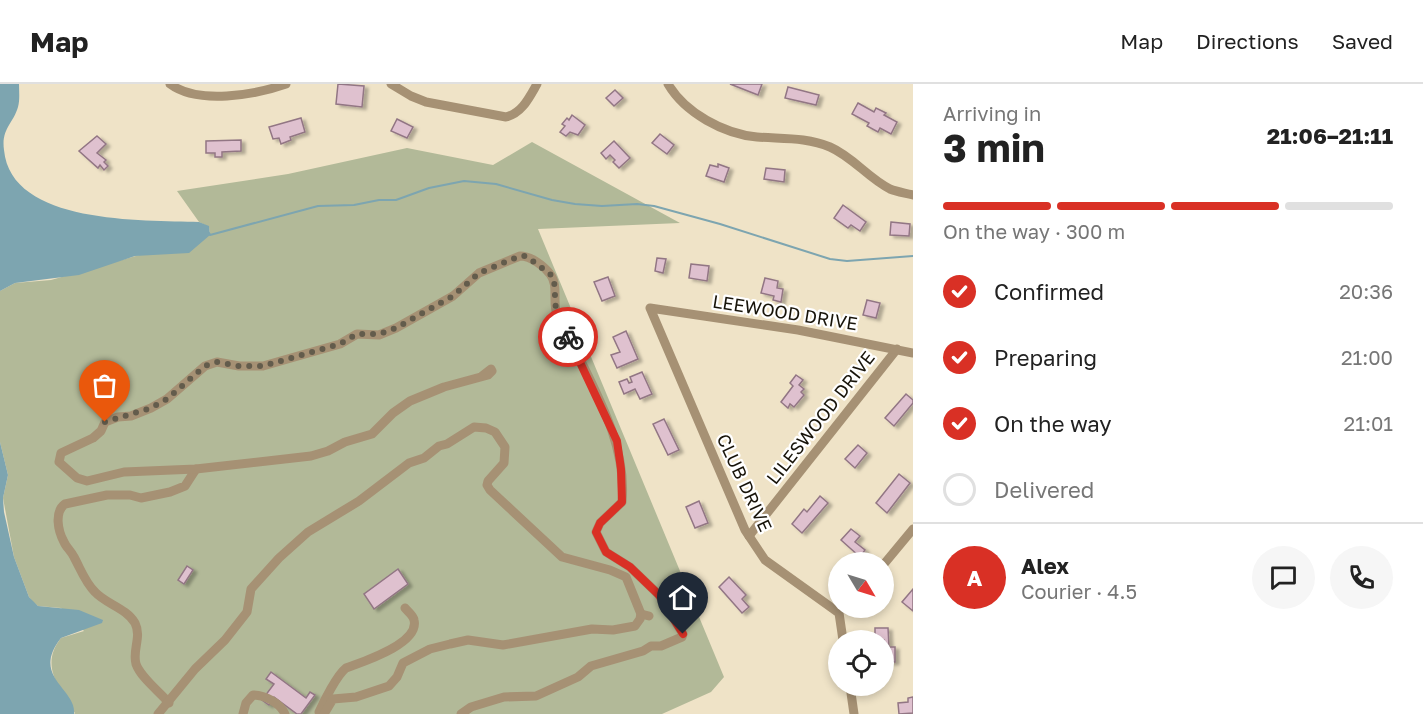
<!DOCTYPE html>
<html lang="en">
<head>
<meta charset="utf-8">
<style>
  body { margin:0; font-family:"Golos Text",sans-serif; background:#f6f6f6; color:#222; height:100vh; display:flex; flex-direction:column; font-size:22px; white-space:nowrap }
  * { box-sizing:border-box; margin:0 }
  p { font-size:20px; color:#767676 }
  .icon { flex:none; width:33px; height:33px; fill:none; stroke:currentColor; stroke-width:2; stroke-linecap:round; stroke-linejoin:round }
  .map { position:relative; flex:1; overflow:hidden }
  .sheet { display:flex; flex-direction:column; background:#fff; width:510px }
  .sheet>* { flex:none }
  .needle { width:39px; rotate:128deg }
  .tools { position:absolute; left:828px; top:468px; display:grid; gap:12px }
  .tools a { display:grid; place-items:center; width:66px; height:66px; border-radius:50%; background:#fff; box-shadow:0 3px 9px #0003; font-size:30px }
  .pin { position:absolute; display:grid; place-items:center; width:51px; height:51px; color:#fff; margin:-62px -26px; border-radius:50% 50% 50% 0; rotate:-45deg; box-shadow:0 0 6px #0007 }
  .pin .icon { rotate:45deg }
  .courier { position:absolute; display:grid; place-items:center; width:60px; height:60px; margin:-30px; border:4px solid #d93025; border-radius:50%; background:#fff; color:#222; box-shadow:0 2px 8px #0007 }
  .overview em { font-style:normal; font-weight:700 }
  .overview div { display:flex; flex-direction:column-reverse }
  .overview { display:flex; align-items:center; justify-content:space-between; height:102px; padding:0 30px }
  h1 { font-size:39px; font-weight:700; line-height:45px }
  .bar { display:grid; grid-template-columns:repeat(4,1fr); gap:9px 6px; align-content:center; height:72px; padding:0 30px }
  .bar i { height:8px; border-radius:4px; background:#e0e0e0 }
  .bar .active { background:#d93025 }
  .bar p { grid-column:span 4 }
  .line { display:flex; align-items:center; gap:15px; padding:0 30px; border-top:2px solid #e0e0e0 }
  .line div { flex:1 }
  .round { display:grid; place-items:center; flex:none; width:63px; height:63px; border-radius:32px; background:#f6f6f6 }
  ol { padding:0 30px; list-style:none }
  li { display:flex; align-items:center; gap:18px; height:66px }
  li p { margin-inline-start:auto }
  li .icon { padding:6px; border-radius:50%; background:#d93025; color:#fff; stroke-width:4 }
  li:last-child { color:#767676 }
  li i { width:33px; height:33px; border:3px solid #e0e0e0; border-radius:50% }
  header { display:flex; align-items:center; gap:36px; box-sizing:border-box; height:84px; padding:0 30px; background:#fff; border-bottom:2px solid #e0e0e0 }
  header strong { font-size:28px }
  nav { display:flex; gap:33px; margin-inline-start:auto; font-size:21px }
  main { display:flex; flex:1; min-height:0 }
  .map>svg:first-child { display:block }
  .green { fill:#b2b998 }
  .water { fill:#7da5b0 }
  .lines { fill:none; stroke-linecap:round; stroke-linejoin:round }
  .stream { stroke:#7da5b0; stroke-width:2 }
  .building { fill:#dfc1cf; stroke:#927684; stroke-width:1.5; filter:url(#shadow) }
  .minor { stroke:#a69174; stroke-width:9 }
  .done { stroke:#635c4c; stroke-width:6; stroke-dasharray:0 10.8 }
  .route { stroke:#d93025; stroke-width:8 }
  .labels { text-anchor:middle; stroke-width:4.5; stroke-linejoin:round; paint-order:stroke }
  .street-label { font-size:18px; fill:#171309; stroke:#fff }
</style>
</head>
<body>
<header>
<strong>Map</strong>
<nav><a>Map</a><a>Directions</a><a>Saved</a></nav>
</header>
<main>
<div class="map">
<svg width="913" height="630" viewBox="0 0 913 630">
  <defs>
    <filter id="shadow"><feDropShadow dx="4" dy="2.5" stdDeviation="1.5" flood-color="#0004"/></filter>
  </defs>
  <rect width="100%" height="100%" fill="#efe3c7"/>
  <path class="green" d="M532,58L680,139L538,145L724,593L711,608L662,630H74L75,629C60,604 39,582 61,554L84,547L61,524L38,522L33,518L29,513L14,473L3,414L8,391L0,358V207L15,199L51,196L210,151L209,143L199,138L177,107L288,90L407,64L493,81Z"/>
  <g class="water">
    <path d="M0,0H19C19,7 20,16 18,23C13,40 1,45 4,66C11,141 143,136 199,138L209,142L210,151L189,169L135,172L79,191L15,199L0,207Z"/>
    <path d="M0,358L8,391L3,414L4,428L14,473L29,513L38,522L79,526L103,536L102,539L61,554C30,593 77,605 74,630H0Z"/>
  </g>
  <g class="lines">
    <polyline class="stream" points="209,149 210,151 318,122 354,121 379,116 396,116 429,104 464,97 496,100 552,116 575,120 602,122 637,120 654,122 720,140 830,175 847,177 913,172"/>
  </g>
  <g class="building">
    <polygon points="338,0 364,2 362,23 336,20"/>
    <polygon points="730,0 762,0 758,11"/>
    <polygon points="788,3 819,11 816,21 785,14"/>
    <polygon points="615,6 623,14 614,22 606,14"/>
    <polygon points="858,19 874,28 876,24 886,29 884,31 897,38 891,50 880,44 878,48 867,42 869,39 852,30"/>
    <polygon points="572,31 585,41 578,51 570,48 566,52 560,48 565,42 562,40 567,34 569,36"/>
    <polygon points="301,34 305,48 290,53 291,56 281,60 279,54 273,55 269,43"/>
    <polygon points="397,35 413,43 407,54 391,47"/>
    <polygon points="660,50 674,61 667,70 652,59"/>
    <polygon points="97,52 106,60 97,69 106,76 104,78 108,82 104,86 100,81 98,84 79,67"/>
    <polygon points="241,56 241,67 222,68 222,73 215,73 215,69 206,69 206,57"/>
    <polygon points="614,57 630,74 619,84 613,78 615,76 610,71 606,75 601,69"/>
    <polygon points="718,80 729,84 724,98 706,92 710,81 718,83"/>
    <polygon points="766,84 785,86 784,98 764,95"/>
    <polygon points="843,121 866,138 860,147 851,141 848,144 834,134"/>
    <polygon points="891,138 910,140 909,152 890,151"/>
    <polygon points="657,174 666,175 663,189 655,187"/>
    <polygon points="691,180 709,182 707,197 689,194"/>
    <polygon points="608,193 615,212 602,217 594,198"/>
    <polygon points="765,194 778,197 777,204 783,205 781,218 773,216 774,212 761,209"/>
    <polygon points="867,216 880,219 876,234 863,231"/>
    <polygon points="626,247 638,275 617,284 611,271 620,268 613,253"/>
    <polygon points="642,288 652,310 640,315 635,305 624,310 619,298 627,295 629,299 632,298 630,293"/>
    <polygon points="796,291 803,296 799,301 804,305 801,308 804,311 794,323 790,320 788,324 781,318 793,302 790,299"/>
    <polygon points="906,310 913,316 913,319 894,342 885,334"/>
    <polygon points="664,335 679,366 668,371 653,340"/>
    <polygon points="858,361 867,369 855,384 845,375"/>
    <polygon points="899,390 910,399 887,429 876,419"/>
    <polygon points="820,412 828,419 802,449 792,440 804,425 807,428"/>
    <polygon points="699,417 708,439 695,444 686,423"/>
    <polygon points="851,445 860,452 855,458 865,466 860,473 841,456"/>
    <polygon points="187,482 193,486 184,500 178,496"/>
    <polygon points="398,485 408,500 374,525 364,510"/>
    <polygon points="729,493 746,511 742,515 749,523 742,529 719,503"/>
    <polygon points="913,505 913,527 902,518"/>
    <polygon points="875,544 888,544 889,563 895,563 895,578 884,578 884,556 875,556"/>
    <polygon points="271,588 306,614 310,608 315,611 301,630 297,630 274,613 269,621 262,616 274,600 266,595"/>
    <polygon points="913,613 913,629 899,630 898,619 908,618 908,614"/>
  </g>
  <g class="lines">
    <g class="minor">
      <path d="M170,0C198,21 255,11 286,0"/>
      <path d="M391,0L411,12L426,18L506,33C522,29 529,14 537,0"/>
      <path d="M668,0C685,29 724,50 757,53C781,55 807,53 830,63C853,73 868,94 890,105C897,108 906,109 913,111"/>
      <polyline points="749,452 897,265"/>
      <polyline points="884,480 913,445"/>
      <polyline points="843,556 839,529 765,476 745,446 650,224 798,246 913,269"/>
      <polyline points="850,602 854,630"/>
      <path d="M169,619C159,607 141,594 136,580C132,566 142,553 135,539C126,524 106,520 95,508C85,498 81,486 74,473C71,467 66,463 64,458C58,447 54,428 65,420L107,411H130L141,414L170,408L185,402L196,385"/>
      <path d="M319,628C324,617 337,591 346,584C362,578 420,560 414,536C413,531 408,528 405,524"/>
      <polyline points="158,630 195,585 225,556 247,528 251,505 279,474 308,448 359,417 409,379 424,374 439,362 447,360 474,343 486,344 495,348 505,363 504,379 488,397 487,401 490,406 562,473 610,486 626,493 641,530"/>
      <path d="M243,630L246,619L253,611C265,611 280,619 285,630"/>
      <polyline points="324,630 333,615 356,613 389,602 397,593 403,579 430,565 450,560 468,556 503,561 592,545 613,546 635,542 640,535 641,530 649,532"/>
      <path d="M461,630L471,623L504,613L536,612L578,593L591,582L643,567L651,562H661L682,553L683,550L659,511L630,483L606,468L596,448L600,439L622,418C627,364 599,314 576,267C570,255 562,243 557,230C552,218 559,201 550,190C544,182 531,172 520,172L479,189L453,212L396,244L379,251L357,250L340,260L263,282H239L217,278L205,282L167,315L151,324L131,332L118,333L105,338L101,347L93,354L61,369L59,378L77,394L87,397L124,388L196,385L311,372L328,367L345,358L372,350L393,329L410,317L444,303L488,291L492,287L491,285L482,292"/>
    </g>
  </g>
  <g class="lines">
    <polyline class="done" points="105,338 151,324 167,315 205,282 217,278 239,282 263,282 340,260 357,250 379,250 396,244 453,212 479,189 520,172 526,172 550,190 554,195 556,228 568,253"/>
    <polyline class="route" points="568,253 617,357 621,385 622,418 600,439 596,448 606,468 630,483 659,511 683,550"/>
  </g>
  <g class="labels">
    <g class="street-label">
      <text transform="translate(785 229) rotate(9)" y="6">LEEWOOD DRIVE</text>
      <text transform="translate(821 334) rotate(-52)" y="6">LILESWOOD DRIVE</text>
      <text transform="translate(744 399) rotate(65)" y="6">CLUB DRIVE</text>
    </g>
  </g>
</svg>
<div class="tools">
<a><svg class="needle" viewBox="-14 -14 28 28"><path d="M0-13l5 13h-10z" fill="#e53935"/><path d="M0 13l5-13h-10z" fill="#767676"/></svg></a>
<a><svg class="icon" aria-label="locate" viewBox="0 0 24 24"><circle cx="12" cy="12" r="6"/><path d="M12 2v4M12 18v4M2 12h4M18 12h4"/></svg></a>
</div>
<div class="pin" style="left:105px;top:338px;background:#ea580c"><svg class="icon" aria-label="bag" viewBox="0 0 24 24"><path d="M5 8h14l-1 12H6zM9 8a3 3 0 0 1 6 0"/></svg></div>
<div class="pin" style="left:683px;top:550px;background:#1f2937"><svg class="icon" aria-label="home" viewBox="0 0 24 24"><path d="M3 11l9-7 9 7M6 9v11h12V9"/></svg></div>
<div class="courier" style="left:568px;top:253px"><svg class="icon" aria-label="bike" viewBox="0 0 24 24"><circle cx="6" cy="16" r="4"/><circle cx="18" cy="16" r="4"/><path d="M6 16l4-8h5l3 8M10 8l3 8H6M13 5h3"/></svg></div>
</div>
<section class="sheet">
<div class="overview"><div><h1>3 min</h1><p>Arriving in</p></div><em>21:06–21:11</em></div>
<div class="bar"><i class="active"></i><i class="active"></i><i class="active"></i><i></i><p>On the way · 300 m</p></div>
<ol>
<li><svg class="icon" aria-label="check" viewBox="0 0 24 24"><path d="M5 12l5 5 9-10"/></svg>Confirmed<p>20:36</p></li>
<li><svg class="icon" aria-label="check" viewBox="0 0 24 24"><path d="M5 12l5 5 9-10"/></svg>Preparing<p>21:00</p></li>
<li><svg class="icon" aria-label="check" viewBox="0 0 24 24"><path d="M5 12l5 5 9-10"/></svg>On the way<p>21:01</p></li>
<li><i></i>Delivered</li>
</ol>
<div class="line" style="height:108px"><b class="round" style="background:#d93025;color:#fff">A</b><div><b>Alex</b><p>Courier · 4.5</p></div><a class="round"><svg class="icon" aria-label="chat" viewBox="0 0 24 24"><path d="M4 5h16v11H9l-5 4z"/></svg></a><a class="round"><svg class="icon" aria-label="phone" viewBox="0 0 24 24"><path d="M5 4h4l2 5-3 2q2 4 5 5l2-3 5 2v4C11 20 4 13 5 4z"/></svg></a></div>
</section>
</main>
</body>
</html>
